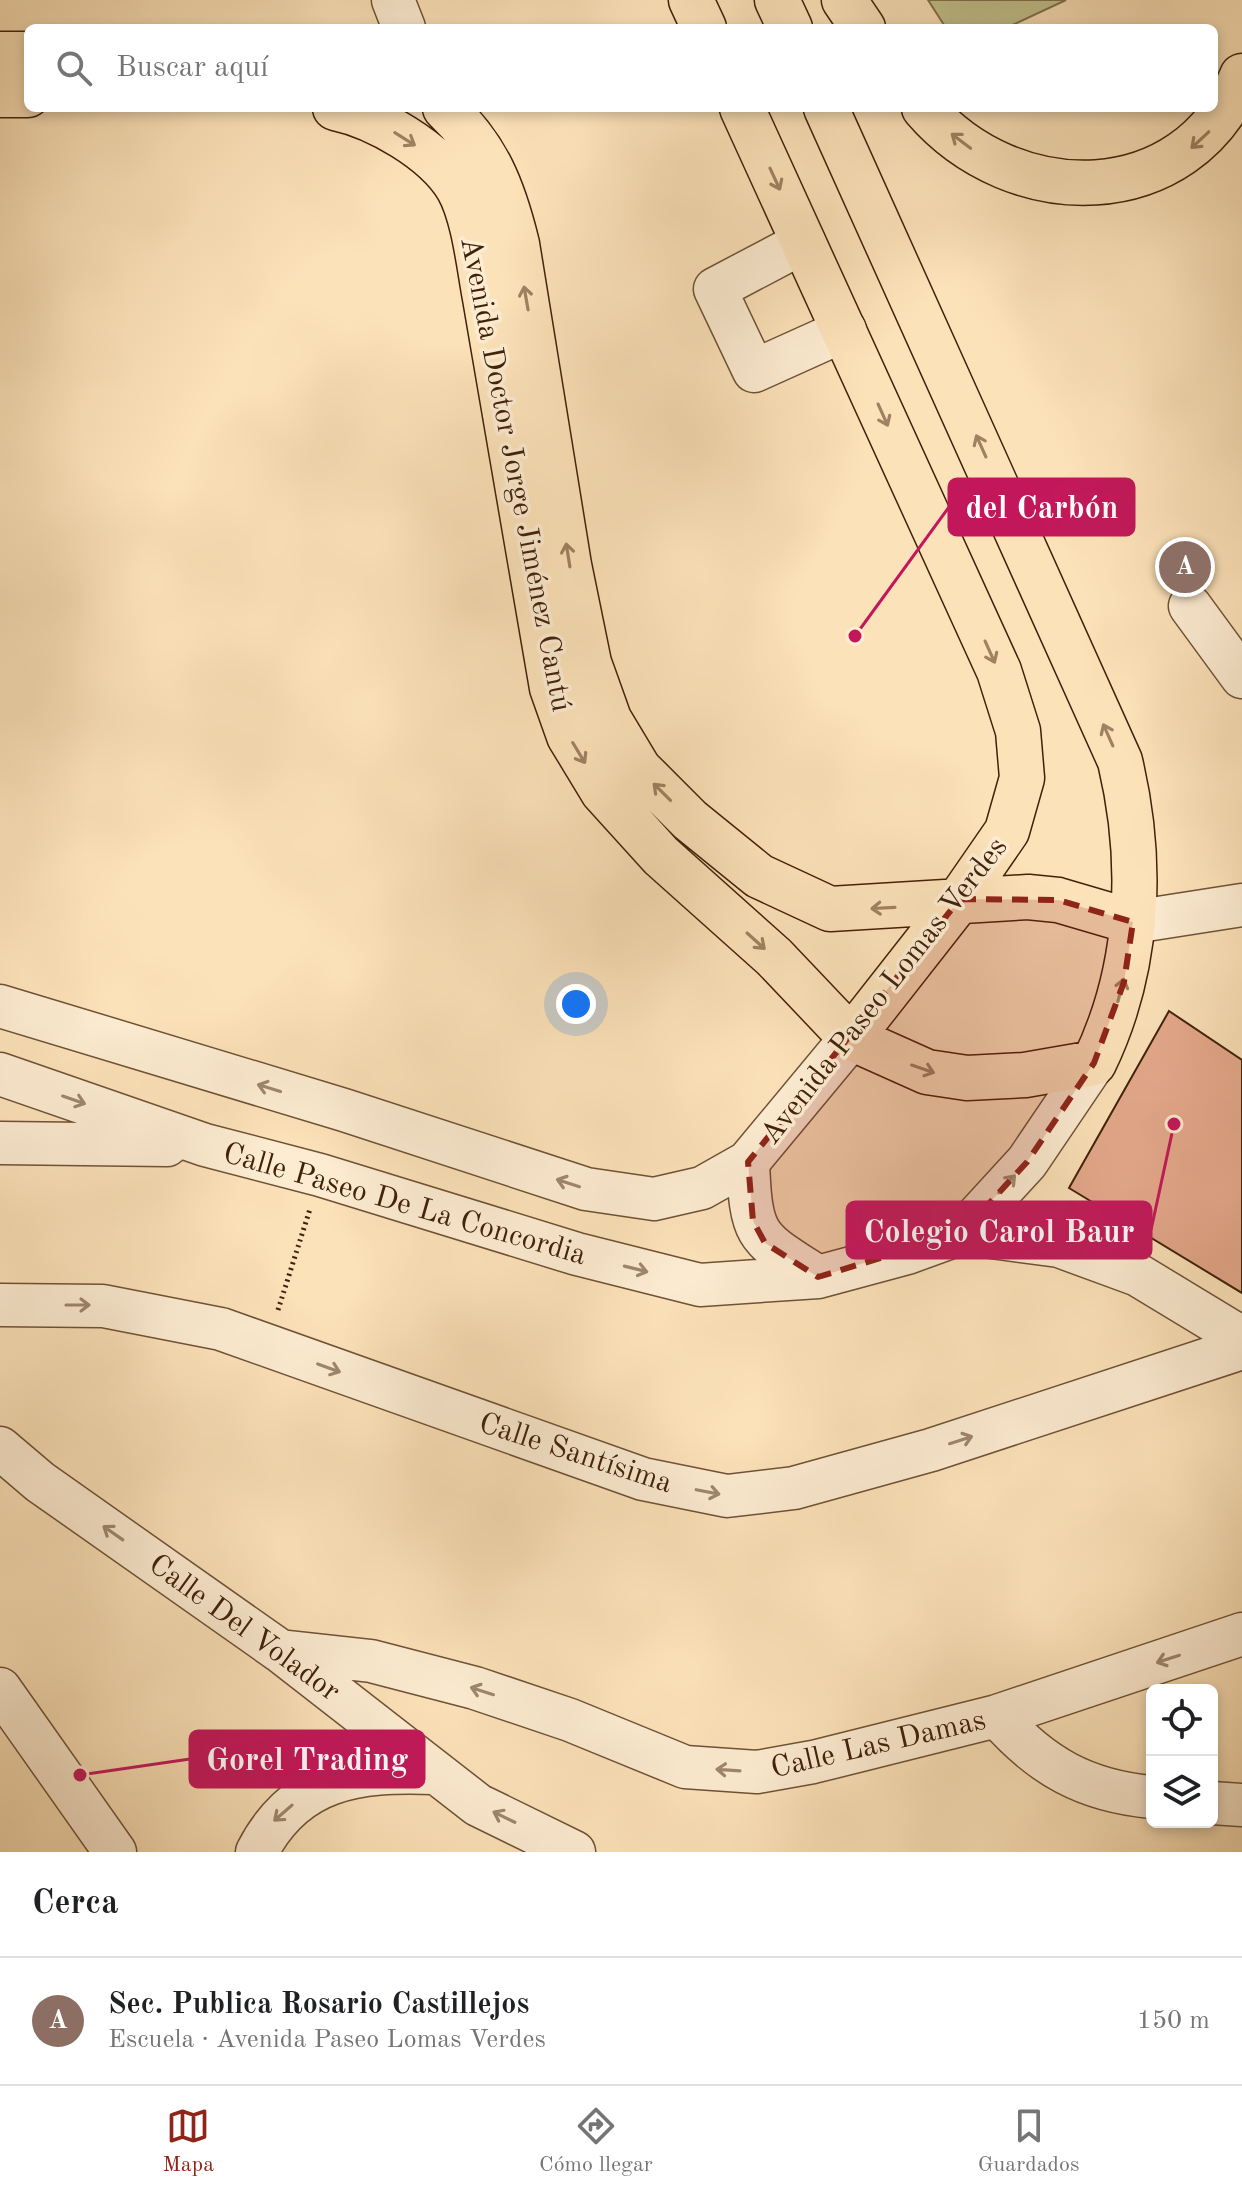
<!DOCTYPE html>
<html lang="es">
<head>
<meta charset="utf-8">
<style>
  :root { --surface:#fff; --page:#f6f6f6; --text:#202124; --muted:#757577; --line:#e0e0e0; --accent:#8f2418 }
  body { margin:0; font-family:"Old Standard TT",serif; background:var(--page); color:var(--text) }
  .controls { position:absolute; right:24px; bottom:24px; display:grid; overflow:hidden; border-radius:12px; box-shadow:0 4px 12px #0003 }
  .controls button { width:72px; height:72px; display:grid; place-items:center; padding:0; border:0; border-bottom:2px solid var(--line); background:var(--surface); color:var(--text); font:40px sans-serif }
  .you { position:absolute; left:576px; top:1004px; width:28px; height:28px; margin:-20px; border:6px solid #fff; border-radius:50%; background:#1a73e8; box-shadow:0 0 0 12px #1a73e833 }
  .badge { display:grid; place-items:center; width:52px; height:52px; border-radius:50%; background:var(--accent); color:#fff; font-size:26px; font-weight:700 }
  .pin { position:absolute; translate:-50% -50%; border:4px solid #fff; box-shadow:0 2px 8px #0006 }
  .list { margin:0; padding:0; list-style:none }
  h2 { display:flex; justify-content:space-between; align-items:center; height:104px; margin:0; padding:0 32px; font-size:34px }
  h2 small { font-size:26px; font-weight:400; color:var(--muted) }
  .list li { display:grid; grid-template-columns:52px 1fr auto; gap:24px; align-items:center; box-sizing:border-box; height:128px; padding:0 32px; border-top:2px solid var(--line) }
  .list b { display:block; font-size:30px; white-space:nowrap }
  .list p { margin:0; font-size:26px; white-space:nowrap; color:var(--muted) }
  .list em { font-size:26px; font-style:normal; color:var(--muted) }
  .icon { flex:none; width:44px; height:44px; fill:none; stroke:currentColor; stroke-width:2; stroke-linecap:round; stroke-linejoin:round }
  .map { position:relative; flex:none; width:1242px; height:1852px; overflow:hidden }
  .search { position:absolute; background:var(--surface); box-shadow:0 4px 12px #0003; left:24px; right:24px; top:24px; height:88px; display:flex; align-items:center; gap:20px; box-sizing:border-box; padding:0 28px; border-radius:12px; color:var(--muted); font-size:30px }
  .sheet { height:232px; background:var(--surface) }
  nav { display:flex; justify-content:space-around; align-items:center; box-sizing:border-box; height:112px; border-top:2px solid var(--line); background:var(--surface); font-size:22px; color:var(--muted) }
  nav a { display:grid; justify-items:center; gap:4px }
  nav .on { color:var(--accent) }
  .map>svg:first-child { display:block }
  .green { fill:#c1c38e; stroke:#80724c; stroke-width:2 }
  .building { fill:#e5a98c; stroke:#40220a; stroke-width:2 }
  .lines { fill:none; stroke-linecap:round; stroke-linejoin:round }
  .minor-casing { stroke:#6f5236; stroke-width:45 }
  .major-casing { stroke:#40220a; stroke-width:47 }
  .path { stroke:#40220a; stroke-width:5; stroke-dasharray:2 4; stroke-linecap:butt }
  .minor { stroke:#fdecd2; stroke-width:42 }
  .major { stroke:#fce2b9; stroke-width:44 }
  .oneway { stroke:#9e8262 }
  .oneway2 { stroke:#9e876e }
  .marked { fill:#8f2418; fill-opacity:0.2; stroke:#8f2418; stroke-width:6; stroke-dasharray:16 10; stroke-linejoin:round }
  .labels { text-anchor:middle; stroke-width:7; stroke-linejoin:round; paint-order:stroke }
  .street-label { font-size:30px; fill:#40220a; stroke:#fdecd2 }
  .leader { fill:none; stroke:#c2185b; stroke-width:3 }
  .callout-dot { fill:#c2185b; stroke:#fdecd2; stroke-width:3 }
  .callout { fill:#c2185b; stroke:#c2185b; stroke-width:3 }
  .callout-label { font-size:32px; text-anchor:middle; font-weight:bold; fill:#fff }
</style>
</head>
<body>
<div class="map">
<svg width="1242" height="1852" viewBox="0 0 1242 1852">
  <rect width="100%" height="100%" fill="#fce2b9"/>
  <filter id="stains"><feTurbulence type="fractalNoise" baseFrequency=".0025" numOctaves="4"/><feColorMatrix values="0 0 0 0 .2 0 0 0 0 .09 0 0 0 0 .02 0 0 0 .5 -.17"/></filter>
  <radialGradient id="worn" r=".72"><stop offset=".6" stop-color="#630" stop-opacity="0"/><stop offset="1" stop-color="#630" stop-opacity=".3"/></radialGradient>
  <path class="green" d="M928,0h138l-60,28h-60z"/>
  <path class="building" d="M1169,1011l73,49v233l-173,-105z"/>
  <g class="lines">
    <g class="minor-casing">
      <path id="minor" d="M393,0l11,28
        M804,242l-89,47 39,82 91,-41
        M1190,606l52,71
        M1133,922l109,-17
        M0,1006l344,104 242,79 68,10 48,-11 46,-26 103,-124
        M0,1074l205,71 115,30 257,79 123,31 118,-8 89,-24 55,-20 65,-71 67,-99
        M0,1143l167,2
        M748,1162c3,77 8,75 70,115
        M962,1233l97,13 79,29 104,63
        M0,1305l103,1 118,23 422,150 84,17 67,-8 137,-38 311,-102
        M0,1448l40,34 240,169 198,154 96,47
        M280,1651l91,10 104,27 95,32 115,47 72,5 56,-10 184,-46 245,-82
        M0,1689l115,163
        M997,1716c44,50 88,75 155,81
        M1212,1803l30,2
        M257,1852c38,-74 100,-82 177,-79"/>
    </g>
    <g class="major-casing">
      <path id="major" d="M691,0l13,28
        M777,0l13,28
        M844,0l19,28
        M0,54h28
        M0,95h28
        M335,108c42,9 100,42 123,80 16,28 21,78 27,110l67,390 17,48 34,56 58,64 113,101 77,81 76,34 40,6 58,-3 69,-12c46,-95 50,-201 26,-302l-294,-653
        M445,108c43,41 58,79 72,136l52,321 20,98 20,56 30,50 51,51 69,56 71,33 198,-12 30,3 75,22
        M742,108l257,563 19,60 4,47 -15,53 -47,68 -109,139
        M924,108c89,104 263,105 318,-32"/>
    </g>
    <path class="path" d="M278,1310l32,-101"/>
    <use href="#minor" class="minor"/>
    <use href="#major" class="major"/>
  </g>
  <defs><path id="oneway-shaft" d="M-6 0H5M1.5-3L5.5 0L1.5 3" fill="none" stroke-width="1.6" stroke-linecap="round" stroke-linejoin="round" transform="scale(2)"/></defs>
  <g class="oneway">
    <use href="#oneway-shaft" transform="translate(405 139) rotate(32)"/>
    <use href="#oneway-shaft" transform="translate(1200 140) rotate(137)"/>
    <use href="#oneway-shaft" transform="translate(961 141) rotate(-143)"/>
    <use href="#oneway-shaft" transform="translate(775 179) rotate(65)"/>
    <use href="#oneway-shaft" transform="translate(526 298) rotate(-100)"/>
    <use href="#oneway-shaft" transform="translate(883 415) rotate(66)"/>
    <use href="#oneway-shaft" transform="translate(981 446) rotate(-114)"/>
    <use href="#oneway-shaft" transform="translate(568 555) rotate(-99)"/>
    <use href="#oneway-shaft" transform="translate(990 652) rotate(66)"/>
    <use href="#oneway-shaft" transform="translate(1108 735) rotate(-114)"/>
    <use href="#oneway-shaft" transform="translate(579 753) rotate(59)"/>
    <use href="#oneway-shaft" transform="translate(662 792) rotate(-135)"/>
    <use href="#oneway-shaft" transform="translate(883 908) rotate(177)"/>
    <use href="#oneway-shaft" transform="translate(756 941) rotate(42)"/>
    <use href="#oneway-shaft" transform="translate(1121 990) rotate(-75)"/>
    <use href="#oneway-shaft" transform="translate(923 1069) rotate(19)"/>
  </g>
  <g class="oneway2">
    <use href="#oneway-shaft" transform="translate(269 1088) rotate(-163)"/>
    <use href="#oneway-shaft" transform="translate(74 1100) rotate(19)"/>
    <use href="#oneway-shaft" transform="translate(568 1183) rotate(-162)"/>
    <use href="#oneway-shaft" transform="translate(1007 1184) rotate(-47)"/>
    <use href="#oneway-shaft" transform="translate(636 1269) rotate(14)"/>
    <use href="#oneway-shaft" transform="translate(78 1305)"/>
    <use href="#oneway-shaft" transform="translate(329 1368) rotate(20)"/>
    <use href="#oneway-shaft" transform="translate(961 1440) rotate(-18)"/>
    <use href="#oneway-shaft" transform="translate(708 1492) rotate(11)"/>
    <use href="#oneway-shaft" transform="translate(113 1533) rotate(-145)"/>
    <use href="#oneway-shaft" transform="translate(1168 1659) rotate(162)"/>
    <use href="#oneway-shaft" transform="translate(482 1691) rotate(-162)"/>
    <use href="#oneway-shaft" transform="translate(728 1770) rotate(-176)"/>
    <use href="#oneway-shaft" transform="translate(283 1813) rotate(139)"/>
    <use href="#oneway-shaft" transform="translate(504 1817) rotate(-154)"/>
  </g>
  <path class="marked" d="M960,899l98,1 75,22 -9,60 -30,81 -67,99 -65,71 -144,44 -53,-34 -12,-22 -5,-59z"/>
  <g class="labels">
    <g class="street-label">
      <text transform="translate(517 474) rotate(79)" y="10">Avenida Doctor Jorge Jiménez Cantú</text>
      <text transform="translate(883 990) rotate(-52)" y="10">Avenida Paseo Lomas Verdes</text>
      <text transform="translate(405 1203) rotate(16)" y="10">Calle Paseo De La Concordia</text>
      <text transform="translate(576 1452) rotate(18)" y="10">Calle Santísima</text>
      <text transform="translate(245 1627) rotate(36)" y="10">Calle Del Volador</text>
      <text transform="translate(878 1743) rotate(-13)" y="10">Calle Las Damas</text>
    </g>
  </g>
  <path class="leader" d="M855 636L949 507M1174 1124L1151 1230M80 1775L190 1759"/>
  <g class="callout-dot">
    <circle cx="855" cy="636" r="8"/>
    <circle cx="1174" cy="1124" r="8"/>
    <circle cx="80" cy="1775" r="8"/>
  </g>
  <g class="callout">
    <rect x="949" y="479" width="185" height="56" rx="8"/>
    <rect x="847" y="1202" width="304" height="56" rx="8"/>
    <rect x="190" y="1731" width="234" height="56" rx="8"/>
  </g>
  <g class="callout-label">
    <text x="1042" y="518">del Carbón</text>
    <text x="999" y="1242">Colegio Carol Baur</text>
    <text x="307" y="1770">Gorel Trading</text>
  </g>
  <rect width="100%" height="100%" filter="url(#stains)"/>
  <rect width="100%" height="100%" fill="url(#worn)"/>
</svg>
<div class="controls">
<button><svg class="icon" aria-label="locate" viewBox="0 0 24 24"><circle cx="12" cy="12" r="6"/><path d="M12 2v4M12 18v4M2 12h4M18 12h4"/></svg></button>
<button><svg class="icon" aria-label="layers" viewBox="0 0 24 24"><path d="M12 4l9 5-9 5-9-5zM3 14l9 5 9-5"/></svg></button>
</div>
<div class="you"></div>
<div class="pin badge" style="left:1185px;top:567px;background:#8d6e63">A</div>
<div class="search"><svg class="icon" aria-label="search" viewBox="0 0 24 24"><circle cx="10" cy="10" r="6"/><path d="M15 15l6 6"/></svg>Buscar aquí</div>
</div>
<section class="sheet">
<h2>Cerca<small></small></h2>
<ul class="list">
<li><span class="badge" style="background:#8d6e63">A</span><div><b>Sec. Publica Rosario Castillejos</b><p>Escuela · Avenida Paseo Lomas Verdes</p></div><em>150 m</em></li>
</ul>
</section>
<nav>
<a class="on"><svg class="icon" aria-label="map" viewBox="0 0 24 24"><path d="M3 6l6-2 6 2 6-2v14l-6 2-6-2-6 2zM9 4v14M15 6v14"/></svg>Mapa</a>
<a><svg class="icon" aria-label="directions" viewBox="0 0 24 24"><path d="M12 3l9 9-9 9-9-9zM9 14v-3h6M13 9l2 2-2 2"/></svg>Cómo llegar</a>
<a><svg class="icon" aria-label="saved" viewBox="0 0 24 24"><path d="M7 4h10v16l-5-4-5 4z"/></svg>Guardados</a>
</nav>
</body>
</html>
